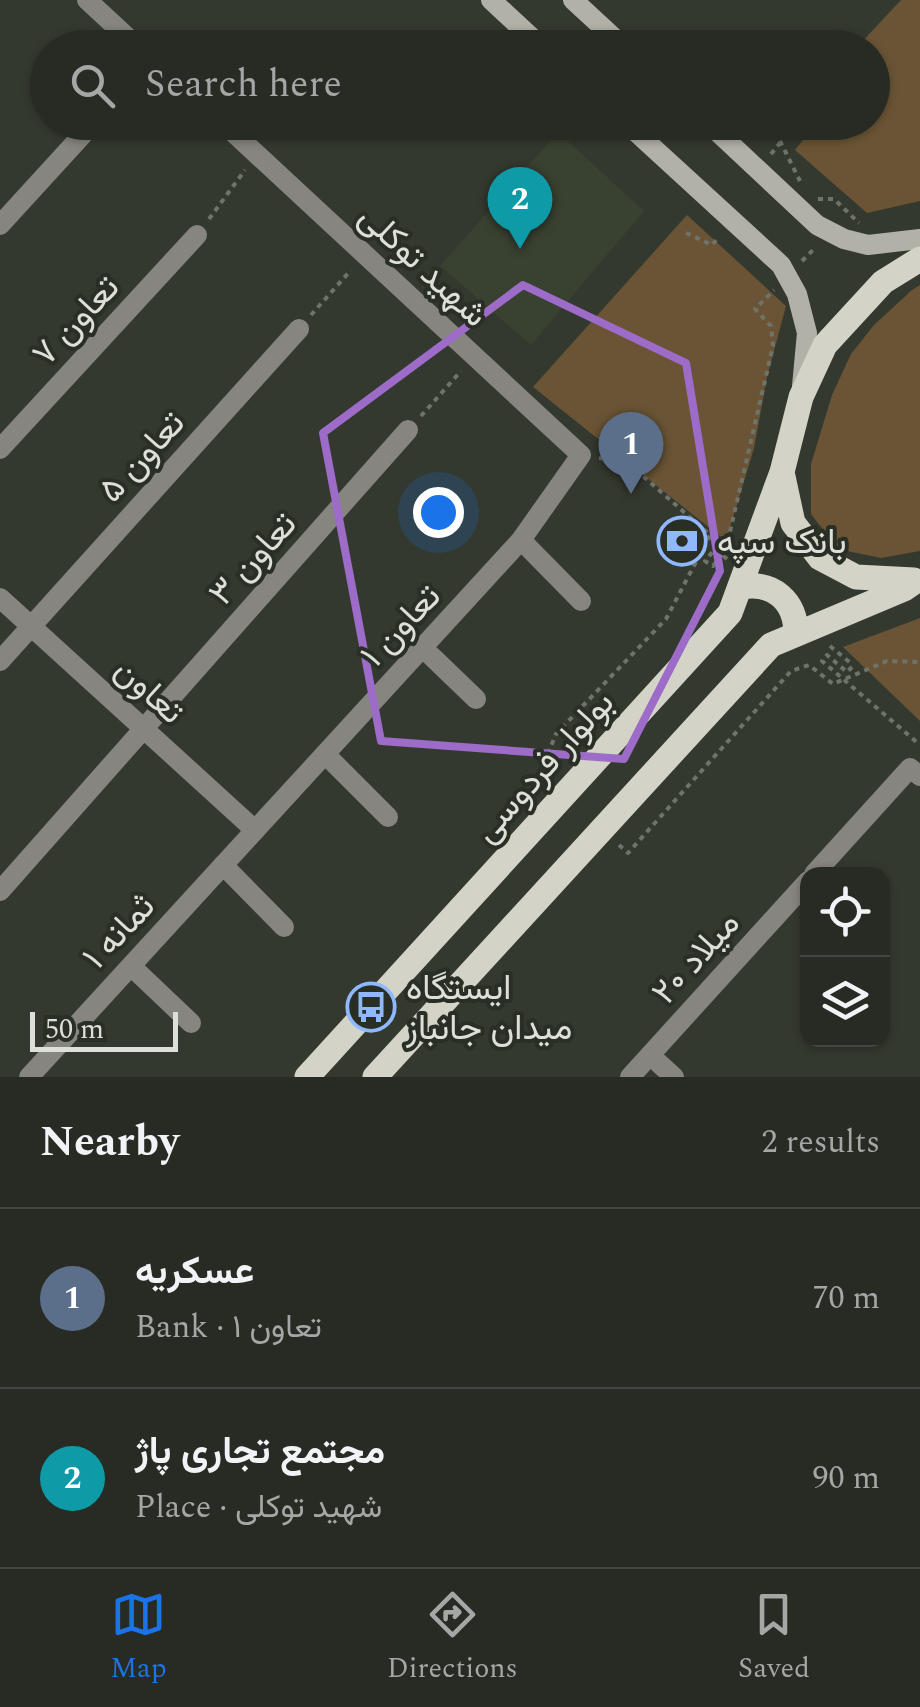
<!DOCTYPE html>
<html lang="en">
<head>
<meta charset="utf-8">
<style>
  :root { --surface:#272b23; --page:#2f332b; --text:#f1f3f6; --muted:#a4a7a6; --line:#434741; --accent:#1a73e8 }
  body { margin:0; font-family:Spectral,Vazirmatn,serif; background:var(--page); color:var(--text) }
  .controls { position:absolute; right:30px; bottom:30px; display:grid; overflow:hidden; border-radius:20px; box-shadow:0 2px 8px #0004 }
  .controls button { width:90px; height:90px; display:grid; place-items:center; padding:0; border:0; border-bottom:2px solid var(--line); background:var(--surface); color:var(--text); font:50px sans-serif }
  .scale { position:absolute; left:30px; bottom:25px; width:148px; box-sizing:border-box; padding-left:10px; border:5px solid #dde0d9; border-top:0; font-size:28px; line-height:35px; white-space:nowrap; color:#dde0d9; -webkit-text-stroke:8px #2a2f25; paint-order:stroke }
  .you { position:absolute; left:438px; top:512px; width:35px; height:35px; margin:-25px; border:8px solid #fff; border-radius:50%; background:#1a73e8; box-shadow:0 0 0 15px #1a73e833 }
  .badge { display:grid; place-items:center; width:65px; height:65px; border-radius:50%; background:var(--accent); color:#fff; font-size:32px; font-weight:700 }
  .pin { position:absolute; translate:-50% -82px; filter:drop-shadow(0 2px 5px #0008) }
  .pin::after { content:''; position:absolute; top:52px; width:35px; height:30px; background:inherit; clip-path:polygon(0 0,100% 0,50% 100%) }
  .list { margin:0; padding:0; list-style:none }
  h2 { display:flex; justify-content:space-between; align-items:center; height:130px; margin:0; padding:0 40px; font-size:42px }
  h2 small { font-size:32px; font-weight:400; color:var(--muted) }
  .list li { display:grid; grid-template-columns:65px 1fr auto; gap:30px; align-items:center; box-sizing:border-box; height:180px; padding:0 40px; border-top:2px solid var(--line) }
  .list b { display:block; font-size:38px; white-space:nowrap }
  .list p { margin:0; font-size:32px; white-space:nowrap; color:var(--muted) }
  .list em { font-size:32px; font-style:normal; color:var(--muted) }
  .icon { flex:none; width:55px; height:55px; fill:none; stroke:currentColor; stroke-width:2; stroke-linecap:round; stroke-linejoin:round }
  .map { position:relative; flex:none; width:920px; height:1077px; overflow:hidden }
  .search { position:absolute; background:var(--surface); box-shadow:0 2px 8px #0004; left:30px; right:30px; top:30px; height:110px; display:flex; align-items:center; gap:25px; box-sizing:border-box; padding:0 35px; border-radius:55px; color:var(--muted); font-size:38px }
  .sheet { height:490px; background:var(--surface) }
  nav { display:flex; justify-content:space-around; align-items:center; box-sizing:border-box; height:140px; border-top:2px solid var(--line); background:var(--surface); font-size:28px; color:var(--muted) }
  nav a { display:grid; justify-items:center; gap:5px }
  nav .on { color:var(--accent) }
  .map>svg:first-child { display:block }
  .built { fill:#394131 }
  .green { fill:#6a5435 }
  .lines { fill:none; stroke-linecap:round; stroke-linejoin:round }
  .path { stroke:#6f746b; stroke-width:4; stroke-dasharray:5 5; stroke-linecap:butt }
  .street { stroke:#86857f; stroke-width:20 }
  .secondary { stroke:#b2b1a8; stroke-width:20 }
  .primary { stroke:#d4d3c7; stroke-width:25 }
  .marked { fill:none; stroke:#9d6bc8; stroke-width:8; stroke-linejoin:round }
  .labels { text-anchor:middle; stroke-width:8; stroke-linejoin:round; paint-order:stroke }
  .street-label { font-size:35px; fill:#dde0d9; stroke:#2a2f25 }
  .poi-label { font-size:35px; fill:#dde0d9; stroke:#2a2f25; text-anchor:start }
</style>
</head>
<body>
<div class="map">
<svg width="920" height="1077" viewBox="0 0 920 1077">
  <rect width="100%" height="100%" fill="#34392f"/>
  <path class="built" d="M558,132l86,79 -113,134 -91,-79z"/>
  <path class="green" d="M901,0h19v201l-53,12 -72,-63 22,-27 55,-1v-74l-15,-1z
    M687,215l99,91 -19,71 -13,71 -28,93 -193,-154z
    M920,285v266l-39,7 -43,-9 -27,-35v-50l21,-69 19,-41 23,-29 38,-35z
    M920,618v103l-77,-74z"/>
  <g class="lines">
    <path class="path" d="M780,141l20,40
      M771,154l26,-32
      M818,199h16l25,24
      M209,219l36,-49
      M686,233l26,12 7,-8
      M802,261l14,-14
      M311,315l40,-45
      M421,416l40,-45
      M599,458l28,4 99,87
      M727,559l-12,-10 -10,12 8,5 13,-17 47,-203 -2,-20 -16,-17 19,-19
      M830,646l23,19
      M852,667l-5,5 -20,-17 -5,6 98,84
      M561,767l-14,-11 9,-22 110,-115 44,-84
      M619,845l9,8 163,-182 18,-6 24,19 54,-23 33,1"/>
    <path class="street" d="M87,0l52,48
      M0,225l86,-94
      M0,449l197,-214
      M521,540l60,61
      M0,598l255,232
      M423,648l53,51
      M0,661l299,-332
      M325,754l63,63
      M223,865l61,62
      M814,874l96,-106 10,8
      M0,891l408,-461
      M131,966l60,57
      M650,1055l24,22
      M29,1077l492,-537 60,-85 -359,-333
      M630,1077l178,-196"/>
    <path class="secondary" d="M491,0l52,48
      M573,0l52,48
      M625,122l156,143 16,29 10,39 -5,53
      M707,122l110,103 27,14 24,6 52,-6"/>
    <path class="primary" d="M782,472l11,51 27,35 36,19 58,3
      M741,587c32,-6 55,14 55,47
      M307,1077l423,-464 52,-141 19,-75 24,-52 58,-63 37,-23
      M375,1077l396,-432 133,-56 12,-8"/>
  </g>
  <path class="marked" d="M523,285l163,78 34,208 -96,188 -243,-18 -58,-308z"/>
  <defs>
    <g id="bank-ring" transform="scale(2.5)"><circle r="9.5" fill="#2a2f25" stroke="#8fb8fd" stroke-width="1.5"/><path d="M-6-4H6V4H-6ZM0-2.3a2.3 2.3 0 1 0 0 4.6a2.3 2.3 0 1 0 0-4.6Z" fill="#8fb8fd"/></g>
    <g id="bus-ring" transform="scale(2.5)"><circle r="9.5" fill="#2a2f25" stroke="#8fb8fd" stroke-width="1.5"/><path d="M-5-6H5V4H4V6H2V4H-2V6H-4V4H-5ZM-3.5-4V0h7V-4ZM-3.5 1.2v1.5H-2V1.2ZM2 1.2v1.5H3.5V1.2Z" fill="#8fb8fd"/></g>
  </defs>
  <g fill-rule="evenodd">
    <use href="#bank-ring" x="682" y="541"/>
    <use href="#bus-ring" x="371" y="1007"/>
  </g>
  <g class="labels">
    <g class="street-label">
      <text transform="translate(424 265) rotate(43)" y="12">شهید توکلی</text>
      <text transform="translate(75 320) rotate(-47)" y="12">تعاون ۷</text>
      <text transform="translate(141 456) rotate(-48)" y="12">تعاون ۵</text>
      <text transform="translate(252 558) rotate(-48)" y="12">تعاون ۳</text>
      <text transform="translate(400 625) rotate(-47)" y="12">تعاون ۱</text>
      <text transform="translate(150 690) rotate(42)" y="12">تعاون</text>
      <text transform="translate(543 766) rotate(-48)" y="12">بولوار فردوسی</text>
      <text transform="translate(118 931) rotate(-47)" y="12">ثمانه ۱</text>
      <text transform="translate(695 957) rotate(-48)" y="12">میلاد ۲۰</text>
    </g>
    <g class="poi-label">
      <text x="717" y="553">بانک سپه</text>
      <text x="406" y="999">ایستگاه<tspan x="406" dy="40">میدان جانباز</tspan></text>
    </g>
  </g>
</svg>
<div class="controls">
<button><svg class="icon" aria-label="locate" viewBox="0 0 24 24"><circle cx="12" cy="12" r="6"/><path d="M12 2v4M12 18v4M2 12h4M18 12h4"/></svg></button>
<button><svg class="icon" aria-label="layers" viewBox="0 0 24 24"><path d="M12 4l9 5-9 5-9-5zM3 14l9 5 9-5"/></svg></button>
</div>
<div class="scale">50 m</div>
<div class="you"></div>
<div class="pin badge" style="left:631px;top:494px;background:#5c6f8a">1</div>
<div class="pin badge" style="left:520px;top:249px;background:#0f9aa8">2</div>
<div class="search"><svg class="icon" aria-label="search" viewBox="0 0 24 24"><circle cx="10" cy="10" r="6"/><path d="M15 15l6 6"/></svg>Search here</div>
</div>
<section class="sheet">
<h2>Nearby<small>2 results</small></h2>
<ul class="list">
<li><span class="badge" style="background:#5c6f8a">1</span><div><b>عسکریه</b><p>Bank · تعاون ۱</p></div><em>70 m</em></li>
<li><span class="badge" style="background:#0f9aa8">2</span><div><b>مجتمع تجاری پاژ</b><p>Place · شهید توکلی</p></div><em>90 m</em></li>
</ul>
</section>
<nav>
<a class="on"><svg class="icon" aria-label="map" viewBox="0 0 24 24"><path d="M3 6l6-2 6 2 6-2v14l-6 2-6-2-6 2zM9 4v14M15 6v14"/></svg>Map</a>
<a><svg class="icon" aria-label="directions" viewBox="0 0 24 24"><path d="M12 3l9 9-9 9-9-9zM9 14v-3h6M13 9l2 2-2 2"/></svg>Directions</a>
<a><svg class="icon" aria-label="saved" viewBox="0 0 24 24"><path d="M7 4h10v16l-5-4-5 4z"/></svg>Saved</a>
</nav>
</body>
</html>
